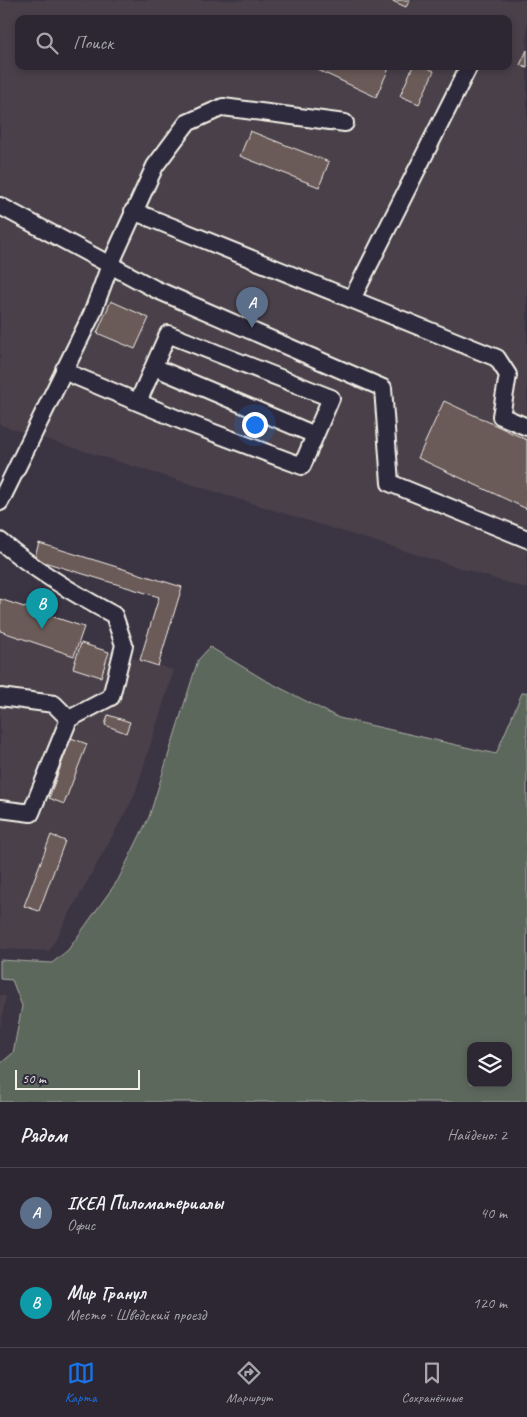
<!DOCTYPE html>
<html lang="ru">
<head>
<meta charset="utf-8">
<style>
  :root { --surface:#2c2732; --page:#38333e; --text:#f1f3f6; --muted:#a6a5ac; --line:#48444d; --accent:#1a73e8 }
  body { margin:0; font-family:Caveat,sans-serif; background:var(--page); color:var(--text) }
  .controls { position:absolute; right:15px; bottom:15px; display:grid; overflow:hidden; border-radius:10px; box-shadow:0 2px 8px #0003 }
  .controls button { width:45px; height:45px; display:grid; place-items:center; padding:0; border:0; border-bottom:1px solid var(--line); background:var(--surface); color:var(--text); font:25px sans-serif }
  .scale { position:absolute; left:15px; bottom:12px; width:125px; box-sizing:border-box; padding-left:5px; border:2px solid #f4f1e8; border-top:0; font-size:14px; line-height:18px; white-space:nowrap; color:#f4f1e8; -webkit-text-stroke:4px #2f2a3d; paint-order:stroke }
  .you { position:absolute; left:254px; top:424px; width:18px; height:18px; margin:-12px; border:4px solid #fff; border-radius:50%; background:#1a73e8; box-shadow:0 0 0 8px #1a73e833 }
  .badge { display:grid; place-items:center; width:32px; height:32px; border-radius:50%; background:var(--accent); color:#fff; font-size:16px; font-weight:700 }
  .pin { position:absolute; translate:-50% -41px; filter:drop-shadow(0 1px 2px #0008) }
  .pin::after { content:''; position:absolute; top:26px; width:18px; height:15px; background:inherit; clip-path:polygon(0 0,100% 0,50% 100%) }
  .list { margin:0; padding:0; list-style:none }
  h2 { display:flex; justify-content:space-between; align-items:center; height:65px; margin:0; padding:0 20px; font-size:21px }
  h2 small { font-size:16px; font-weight:400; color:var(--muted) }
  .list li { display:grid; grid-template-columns:32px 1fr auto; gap:15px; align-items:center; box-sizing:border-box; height:90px; padding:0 20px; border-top:1px solid var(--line) }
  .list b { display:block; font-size:19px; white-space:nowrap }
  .list p { margin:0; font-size:16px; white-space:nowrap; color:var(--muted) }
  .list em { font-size:16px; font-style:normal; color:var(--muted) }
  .icon { flex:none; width:28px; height:28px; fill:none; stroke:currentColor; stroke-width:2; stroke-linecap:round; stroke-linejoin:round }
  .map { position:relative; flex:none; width:527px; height:1102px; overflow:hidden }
  .search { position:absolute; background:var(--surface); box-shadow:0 2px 8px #0003; left:15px; right:15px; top:15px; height:55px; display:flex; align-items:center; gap:12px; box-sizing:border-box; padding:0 18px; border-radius:10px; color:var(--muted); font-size:19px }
  .sheet { height:245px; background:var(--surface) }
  nav { display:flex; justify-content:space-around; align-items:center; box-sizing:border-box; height:70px; border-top:1px solid var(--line); background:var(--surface); font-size:14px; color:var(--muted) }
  nav a { display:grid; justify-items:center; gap:2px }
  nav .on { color:var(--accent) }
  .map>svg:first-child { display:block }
  .built { fill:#493f4a; fill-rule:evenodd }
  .green { fill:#5d685d; stroke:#a8aca2; fill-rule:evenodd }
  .building { fill:#6b5a59; stroke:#f4f1e8 }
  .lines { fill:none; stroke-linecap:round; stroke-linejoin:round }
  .minor-casing { stroke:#f4f1e8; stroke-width:20 }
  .minor { stroke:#2f2a3d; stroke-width:16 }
</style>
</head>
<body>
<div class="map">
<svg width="527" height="1102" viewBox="0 0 527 1102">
  <rect width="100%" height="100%" fill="#3b3443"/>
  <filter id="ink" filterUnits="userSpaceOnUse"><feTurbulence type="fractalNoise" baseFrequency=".02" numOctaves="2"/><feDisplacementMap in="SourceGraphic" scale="10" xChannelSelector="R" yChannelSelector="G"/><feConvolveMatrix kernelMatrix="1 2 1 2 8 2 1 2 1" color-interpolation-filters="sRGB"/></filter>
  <g filter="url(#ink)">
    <path class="built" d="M0,0h527v589l-527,-164zM19,19h489v47h-489z
      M0,599l84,28 -5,15 95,28 -40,127 -85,154 -49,-2z
      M0,995l6,1 -6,33z"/>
    <path class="green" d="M210,647l53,32 76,39 157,36 26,-61 5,-1v410h-527v-38l13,-11 9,-47 -10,-26 -12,-1v-19l52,3 16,-13 50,-70 31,-63 49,-157zM471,1046h37v37h-37z"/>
    <path class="building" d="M390,0h20l-4,7z
      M527,50v18l-7,-3z
      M320,66h70l-14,31 -58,-27z
      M413,66h11l10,5 -15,33 -19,-8z
      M250,131l79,31 -10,25 -79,-31z
      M111,301l38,17 -14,31 -38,-16z
      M444,401l83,39v69l-109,-51z
      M39,543l143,44 -24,79 -18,-6 19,-63 -125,-38z
      M0,599l84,28 -10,29 -74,-25z
      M81,643l28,9 -8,25 -28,-9z
      M108,715l22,7 -4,11 -21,-8z
      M71,738l16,6 -23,60 -15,-6z
      M51,835l14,6 -26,70 -15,-5z"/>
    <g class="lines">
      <g class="minor-casing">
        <path id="minor" d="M0,206l155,83 228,99 7,95 137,56
          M133,211l364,147 11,17 -7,41 26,11
          M352,299l117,-233
          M154,367l161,68
          M64,369l9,6 112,47 117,44 29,-68 -163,-64 -30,68
          M0,502l92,-188 18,-49 45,-99 32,-43 36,-16 122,16
          M0,541c35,29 74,53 114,74l10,30 -13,52 -42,22 -38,94 -31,-4
          M0,697l54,7 15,15"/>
      </g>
      <use href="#minor" class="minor"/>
    </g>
  </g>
</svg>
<div class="controls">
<button><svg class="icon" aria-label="layers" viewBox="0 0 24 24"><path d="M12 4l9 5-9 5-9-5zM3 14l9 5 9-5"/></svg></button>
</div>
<div class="scale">50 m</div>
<div class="you"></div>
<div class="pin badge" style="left:252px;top:328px;background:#5c6f8a">A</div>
<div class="pin badge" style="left:42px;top:629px;background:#0f9aa8">B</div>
<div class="search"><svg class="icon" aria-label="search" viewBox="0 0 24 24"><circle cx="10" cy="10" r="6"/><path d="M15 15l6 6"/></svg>Поиск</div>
</div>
<section class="sheet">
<h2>Рядом<small>Найдено: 2</small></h2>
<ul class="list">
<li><span class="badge" style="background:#5c6f8a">A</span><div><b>IKEA Пиломатериалы</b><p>Офис</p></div><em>40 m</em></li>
<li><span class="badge" style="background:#0f9aa8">B</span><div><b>Мир Гранул</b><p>Место · Шведский проезд</p></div><em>120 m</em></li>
</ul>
</section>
<nav>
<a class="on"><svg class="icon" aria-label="map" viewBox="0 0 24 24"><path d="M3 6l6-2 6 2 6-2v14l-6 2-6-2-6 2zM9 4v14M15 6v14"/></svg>Карта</a>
<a><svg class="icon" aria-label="directions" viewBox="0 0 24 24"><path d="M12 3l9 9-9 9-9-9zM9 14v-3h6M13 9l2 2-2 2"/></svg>Маршрут</a>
<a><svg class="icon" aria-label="saved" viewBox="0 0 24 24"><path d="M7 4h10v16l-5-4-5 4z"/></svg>Сохранённые</a>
</nav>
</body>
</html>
